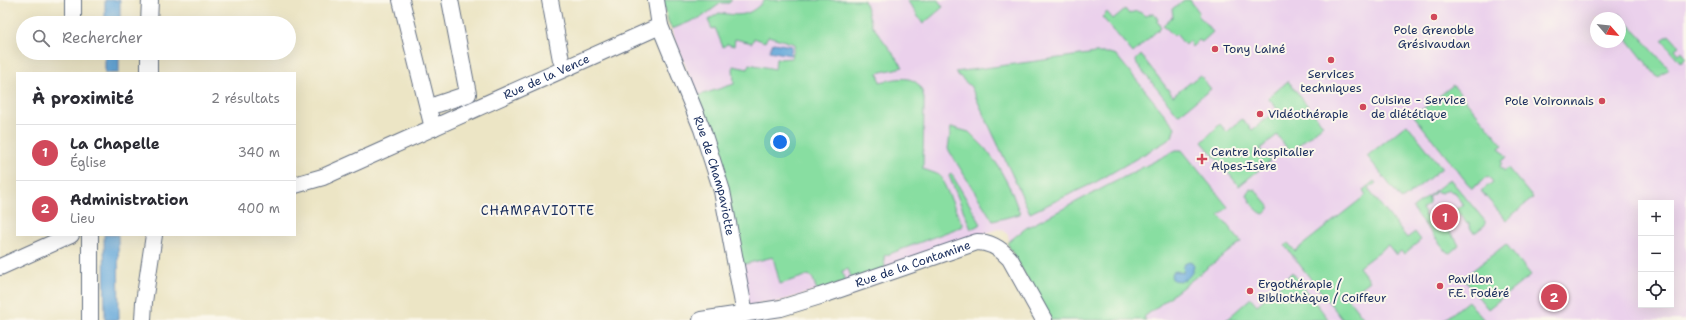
<!DOCTYPE html>
<html lang="fr">
<head>
<meta charset="utf-8">
<style>
  :root { --surface:#fff; --page:#f2f2f3; --text:#2b2b33; --muted:#7c7c81; --line:#e1e1e2; --accent:#d1495b }
  body { margin:0; font-family:"Shantell Sans",sans-serif; background:var(--page); color:var(--text) }
  .controls { position:absolute; right:12px; bottom:12px; display:grid; overflow:hidden; border-radius:0px; box-shadow:0 4px 16px #0002 }
  .controls button { width:36px; height:36px; display:grid; place-items:center; padding:0; border:0; border-bottom:1px solid var(--line); background:var(--surface); color:var(--text); font:20px sans-serif }
  .compass { position:absolute; left:1590px; top:12px; width:36px; height:36px; border-radius:50%; background:var(--surface); box-shadow:0 4px 16px #0002; rotate:118deg }
  .you { position:absolute; left:780px; top:142px; width:14px; height:14px; margin:-10px; border:3px solid #fff; border-radius:50%; background:#1a73e8; box-shadow:0 0 0 6px #1a73e833 }
  .badge { display:grid; place-items:center; width:26px; height:26px; border-radius:50%; background:var(--accent); color:#fff; font-size:13px; font-weight:700 }
  .pin { position:absolute; translate:-50% -50%; border:2px solid #fff; box-shadow:0 1px 4px #0006 }
  .list { margin:0; padding:0; list-style:none }
  h2 { display:flex; justify-content:space-between; align-items:center; height:52px; margin:0; padding:0 16px; font-size:17px }
  h2 small { font-size:13px; font-weight:400; color:var(--muted) }
  .list li { display:grid; grid-template-columns:26px 1fr auto; gap:12px; align-items:center; box-sizing:border-box; height:56px; padding:0 16px; border-top:1px solid var(--line) }
  .list b { display:block; font-size:15px; white-space:nowrap }
  .list p { margin:0; font-size:13px; white-space:nowrap; color:var(--muted) }
  .list em { font-size:13px; font-style:normal; color:var(--muted) }
  .icon { flex:none; width:22px; height:22px; fill:none; stroke:currentColor; stroke-width:2; stroke-linecap:round; stroke-linejoin:round }
  .map { position:relative; flex:none; width:1686px; height:320px; overflow:hidden }
  .search { position:absolute; background:var(--surface); box-shadow:0 4px 16px #0002; left:16px; top:16px; width:280px; height:44px; display:flex; align-items:center; gap:10px; box-sizing:border-box; padding:0 14px; border-radius:22px; color:var(--muted); font-size:15px }
  .panel { position:absolute; background:var(--surface); box-shadow:0 4px 16px #0002; left:16px; top:72px; width:280px; height:164px; border-radius:0px }
  .map>svg:first-child { display:block }
  .built { fill:#ebd1ec; fill-rule:evenodd }
  .green { fill:#88dea1; stroke:#528680 }
  .water { fill:#66a9da; stroke:#406c9c }
  .lines { fill:none; stroke-linecap:round; stroke-linejoin:round }
  .minor-casing { stroke:#646f82; stroke-width:18 }
  .minor { stroke:#fff; stroke-width:16 }
  .poi-dot { fill:#d1495b; stroke:#fbf7ec; stroke-width:1.5 }
  .labels { text-anchor:middle; stroke-width:4; stroke-linejoin:round; paint-order:stroke }
  .poi-label { font-size:12px; fill:#1b2f5e; stroke:#fbf7ec; text-anchor:start }
  .street-label { font-size:12px; fill:#1b2f5e; stroke:#fbf7ec }
  .neighbourhood-label { font-size:13px; letter-spacing:1px; fill:#1b2f5e; stroke:#fbf7ec }
</style>
</head>
<body>
<div class="map">
<svg width="1686" height="320" viewBox="0 0 1686 320">
  <rect width="100%" height="100%" fill="#fbf7ec"/>
  <filter id="ink" filterUnits="userSpaceOnUse"><feTurbulence type="fractalNoise" baseFrequency=".025" numOctaves="2"/><feDisplacementMap in="SourceGraphic" scale="8" xChannelSelector="R" yChannelSelector="G"/><feConvolveMatrix kernelMatrix="1 2 1 2 8 2 1 2 1" color-interpolation-filters="sRGB"/></filter>
  <filter id="wash" filterUnits="userSpaceOnUse"><feTurbulence type="fractalNoise" baseFrequency=".012" numOctaves="4" result="noise"/><feDisplacementMap in="SourceGraphic" scale="16" xChannelSelector="R" yChannelSelector="G"/><feGaussianBlur stdDeviation="0.9" result="paint"/><feColorMatrix in="noise" values="0 0 0 0 0 0 0 0 0 0 0 0 0 0 0 0 0 1.4 0 .05"/><feComposite in="paint" operator="in"/></filter>
  <g filter="url(#wash)">
    <rect width="100%" height="100%" fill="#ece5c5"/>
    <path class="built" d="M663,0h1023v320h-635l-44,-77 2,-3 -1,-5 -5,-5 -5,-1 -153,53 -71,21 -12,-1 -13,4 -37,-172 -44,-113zM1596,18h24v24h-24zM1641,203h30v102h-30z"/>
    <path class="green" d="M663,0h69l-3,3h-8l-19,14 -30,12 -4,-8z
      M765,0h99l8,25 31,42 -25,6 2,9c19,-4 40,-10 44,17l-1,70 17,6 23,51 -79,30 1,12 -33,11 -4,-10 -6,2 3,11 -28,9 -4,-12 -4,-4 -29,9 -7,-27 -36,9 -25,-132 -15,-38 37,-12 -1,-18 15,3 1,-5 26,5 1,-10 16,-1 3,-14 -27,-8 -3,6 -11,-4 -2,5 -17,-4 -1,7 -7,-2 -4,3 -8,-19 -3,1 -4,-9 11,-7c23,3 29,4 46,-13z
      M907,0h31l5,7 -20,17z
      M1184,0h6l9,12 -1,3 15,17 -11,10 -3,-2 -7,7 -3,-6 -4,4 -9,-11 -2,2 -11,-11 10,-9 -1,-7z
      M1125,9l4,5c6,-4 11,-3 16,2l8,-3 5,6 -1,2 4,6 -28,26 -31,-36 5,-5 6,7z
      M1620,14l49,55 -11,9 -38,-48v-12h-10l-1,-1z
      M1669,35l10,11 -4,3 4,5 3,-3 4,7 -5,5 -19,-23z
      M1096,53h13l7,2 59,72 -3,10 -7,5 -69,40 -66,31 -59,-126 -16,-15z
      M1141,55l32,41 27,-21 11,14 -33,26 -41,-51 -1,-4z
      M1288,81l35,44 -33,27 -13,-17 -17,14 10,12 -31,25 -37,-44 18,-18 7,8 15,-13 10,11 26,-20 -10,-12z
      M1453,85l50,60 -4,3 8,9 -6,4 1,2 -2,3 4,5 4,-3 25,30 -27,22 -25,-29 12,-9 -5,-6 -16,13 -58,-73z
      M1407,124l35,44 -40,32 -35,-44z
      M951,127l18,5 15,15 13,17 14,26 9,24 -27,7 -45,-72z
      M1176,150h6l46,57 -9,8 22,27 -97,75 2,3h-95l-44,-77 19,-15z
      M951,173l30,51 -10,5 -22,-53z
      M1450,179l35,42v4l-9,7h-3l-4,-6v-3l-2,1 -4,-6v-2l-1,1 -6,-7 8,-6h-2l-7,-12h-3l-4,-3 -6,4 -8,-2 1,2 -7,4 1,1v6l-7,5 3,4 -1,3h2l8,12h2l6,-6 5,6 -1,1 2,1 5,6 -1,1h2l5,8 -9,8 -3,-1 -31,-38 -3,-6z
      M1374,181l2,2 -8,6 39,49 8,-6 6,8 -17,14 -3,-3 -5,4 -8,-10 -29,22 11,14 -22,17 17,22h-22l-58,-74 3,-3 7,8 71,-56 -3,-5z
      M1250,189l5,1 14,16v3l-5,5c-7,-1 -14,-13 -17,-19z
      M1506,244l25,31 -43,34 -25,-31z
      M1292,272l37,48h-103l25,-22 6,7 23,-19z
      M1468,301l16,19h-40z"/>
    <path class="water" d="M105,0h15v23h-15z
      M773,43l19,3 -2,9 -21,-4z
      M105,53h14v20h-14z
      M104,235h14l1,85h-14z
      M1190,261l4,5c-2,11 -10,17 -21,14l-2,-4 2,-4 3,-1 7,2 1,-8 2,-3z"/>
  </g>
  <g filter="url(#ink)">
    <g class="lines">
      <g class="minor-casing">
        <g id="minor">
          <path d="M73,0v23"/>
          <path d="M401,0l32,128"/>
          <path d="M550,0l11,60"/>
          <path id="s1" d="M656,0l4,26 42,103 20,62 23,123"/>
          <path d="M149,23l1,-23"/>
          <path d="M149,73v-20"/>
          <path d="M438,104l30,-10 -18,-94"/>
          <path id="s2" d="M295,185l28,-8 337,-151"/>
          <path d="M0,267l71,-32"/>
          <path d="M90,320v-85"/>
          <path d="M143,320l1,-18 10,-67"/>
          <path id="s3" d="M701,320l80,-12 39,-12 157,-54c13,0 24,7 33,17l34,61"/>
        </g>
      </g>
      <use href="#minor" class="minor"/>
    </g>
  </g>
  <g class="poi-dot">
    <circle cx="1434" cy="17" r="4"/>
    <circle cx="1215" cy="49" r="4"/>
    <circle cx="1331" cy="60" r="4"/>
    <circle cx="1602" cy="101" r="4"/>
    <circle cx="1363" cy="107" r="4"/>
    <circle cx="1260" cy="114" r="4"/>
    <path d="M1200 153h4v4h4v4h-4v4h-4v-4h-4v-4h4z"/>
    <circle cx="1440" cy="286" r="4"/>
    <circle cx="1250" cy="291" r="4"/>
  </g>
  <g class="labels">
    <g class="poi-label">
      <text x="1434" y="34" text-anchor="middle">Pole Grenoble<tspan x="1434" dy="14">Grésivaudan</tspan></text>
      <text x="1223" y="53">Tony Lainé</text>
      <text x="1331" y="78" text-anchor="middle">Services<tspan x="1331" dy="14">techniques</tspan></text>
      <text x="1371" y="104">Cuisine - Service<tspan x="1371" dy="14">de diététique</tspan></text>
      <text x="1594" y="105" text-anchor="end">Pole Voironnais</text>
      <text x="1268" y="118">Vidéothérapie</text>
      <text x="1211" y="156">Centre hospitalier<tspan x="1211" dy="14">Alpes-Isère</tspan></text>
      <text x="1448" y="283">Pavillon<tspan x="1448" dy="14">F.E. Fodéré</tspan></text>
      <text x="1258" y="288">Ergothérapie /<tspan x="1258" dy="14">Bibliothèque / Coiffeur</tspan></text>
    </g>
    <g class="street-label">
      <text dy="4" stroke="none"><textPath href="#s2" startOffset="274">Rue de la Vence</textPath></text>
      <text dy="4" stroke="none"><textPath href="#s1" startOffset="186">Rue de Champaviotte</textPath></text>
      <text dy="4" stroke="none"><textPath href="#s3" startOffset="220">Rue de la Contamine</textPath></text>
    </g>
    <g class="neighbourhood-label">
      <text x="538" y="215">CHAMPAVIOTTE</text>
    </g>
  </g>
</svg>
<div class="controls">
<button>+</button>
<button>−</button>
<button><svg class="icon" aria-label="locate" viewBox="0 0 24 24"><circle cx="12" cy="12" r="6"/><path d="M12 2v4M12 18v4M2 12h4M18 12h4"/></svg></button>
</div>
<svg class="compass" viewBox="-18 -18 36 36"><path d="M0-13l5 13h-10z" fill="#e53935"/><path d="M0 13l5-13h-10z" fill="#7c7c81"/></svg>
<div class="you"></div>
<div class="pin badge" style="left:1445px;top:217px">1</div>
<div class="pin badge" style="left:1554px;top:297px">2</div>
<div class="search"><svg class="icon" aria-label="search" viewBox="0 0 24 24"><circle cx="10" cy="10" r="6"/><path d="M15 15l6 6"/></svg>Rechercher</div>
<section class="panel">
<h2>À proximité<small>2 résultats</small></h2>
<ul class="list">
<li><span class="badge">1</span><div><b>La Chapelle</b><p>Église</p></div><em>340 m</em></li>
<li><span class="badge">2</span><div><b>Administration</b><p>Lieu</p></div><em>400 m</em></li>
</ul>
</section>
</div>
</body>
</html>
